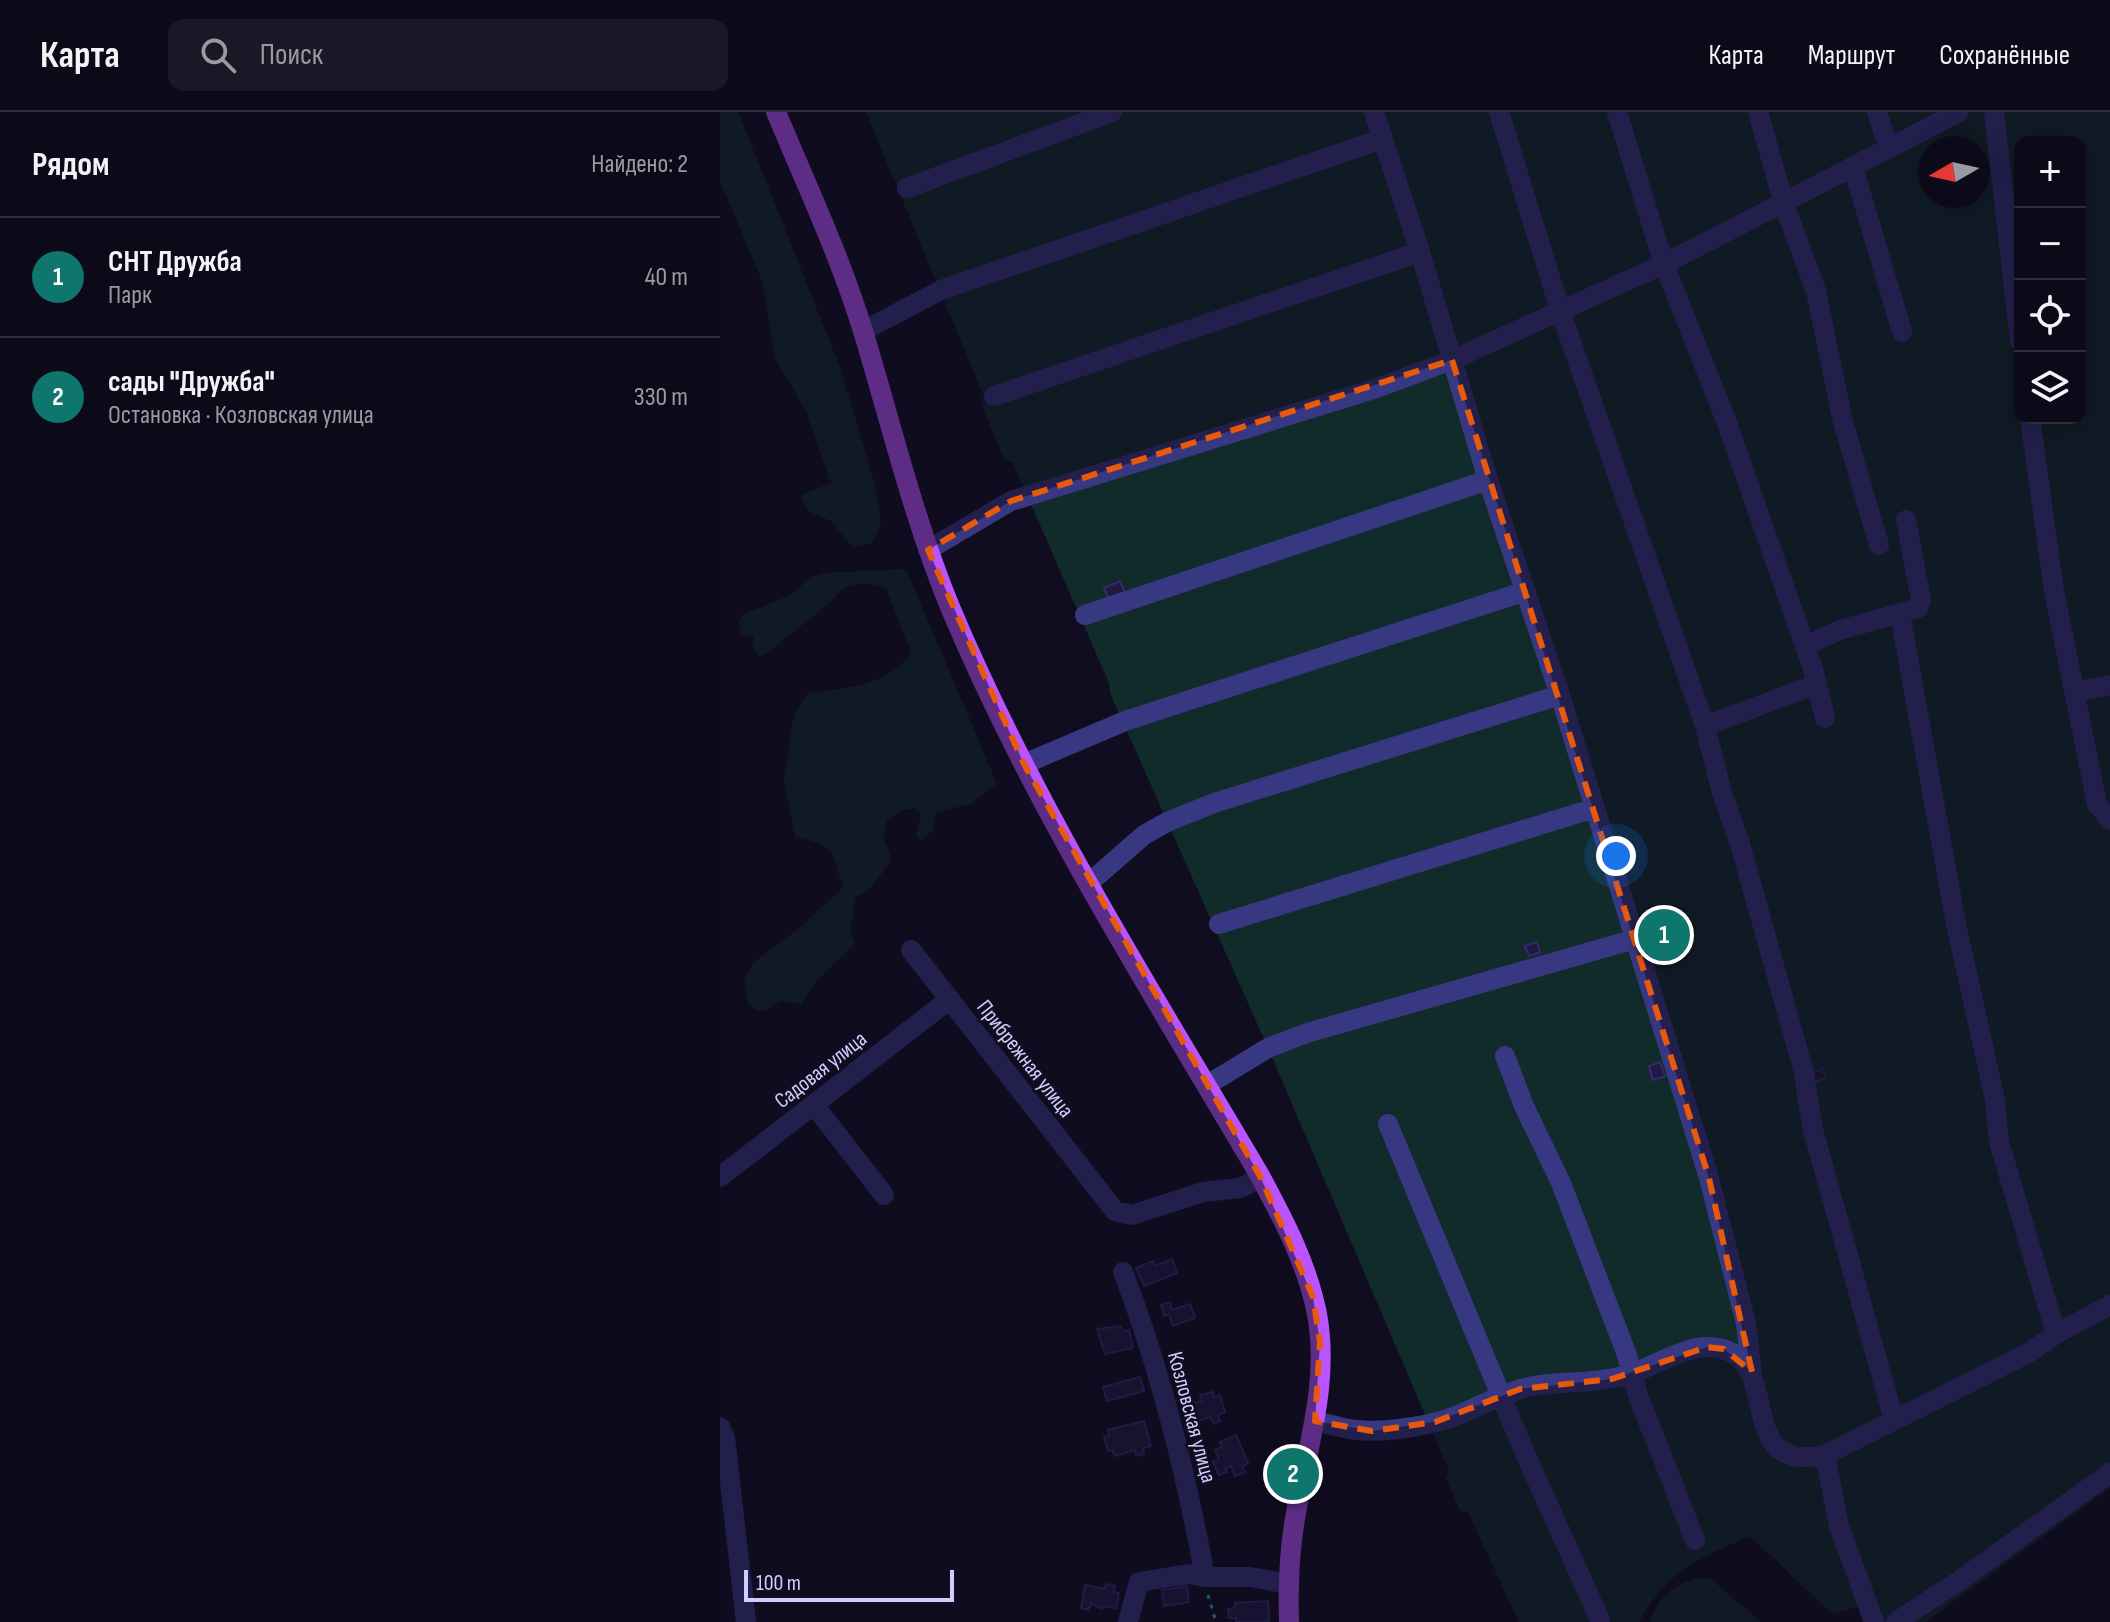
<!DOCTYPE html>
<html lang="ru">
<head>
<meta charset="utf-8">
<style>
  :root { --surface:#0c0a19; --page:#1a1826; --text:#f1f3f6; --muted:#9a9aa2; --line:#2c2b38; --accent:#0f766e }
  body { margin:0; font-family:"Sofia Sans Condensed",sans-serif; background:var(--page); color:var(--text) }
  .controls { position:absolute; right:24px; top:24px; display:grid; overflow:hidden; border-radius:16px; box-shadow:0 4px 20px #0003 }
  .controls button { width:72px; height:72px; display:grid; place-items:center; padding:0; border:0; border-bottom:2px solid var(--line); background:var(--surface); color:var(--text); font:40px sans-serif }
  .compass { position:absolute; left:1198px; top:24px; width:72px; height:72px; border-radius:50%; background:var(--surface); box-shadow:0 4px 20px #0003; rotate:261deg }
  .scale { position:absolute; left:24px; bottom:20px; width:210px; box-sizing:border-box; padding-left:8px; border:4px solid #d1cdff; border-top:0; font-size:22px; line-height:28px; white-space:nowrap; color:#d1cdff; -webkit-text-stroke:6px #100d21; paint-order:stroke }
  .you { position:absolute; left:896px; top:744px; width:28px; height:28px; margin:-20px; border:6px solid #fff; border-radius:50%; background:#1a73e8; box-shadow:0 0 0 12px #1a73e833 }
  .badge { display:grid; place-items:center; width:52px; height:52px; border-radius:50%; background:var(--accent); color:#fff; font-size:26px; font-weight:700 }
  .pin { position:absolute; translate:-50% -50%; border:4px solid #fff; box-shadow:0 2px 8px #0006 }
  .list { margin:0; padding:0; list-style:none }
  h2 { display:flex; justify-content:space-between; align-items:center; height:104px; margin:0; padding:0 32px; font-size:34px }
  h2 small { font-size:26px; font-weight:400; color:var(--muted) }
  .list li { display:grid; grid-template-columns:52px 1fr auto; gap:24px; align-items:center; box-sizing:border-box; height:120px; padding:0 32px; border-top:2px solid var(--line) }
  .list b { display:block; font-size:30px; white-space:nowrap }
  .list p { margin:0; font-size:26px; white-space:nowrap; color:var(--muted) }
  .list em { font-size:26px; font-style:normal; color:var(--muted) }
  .icon { flex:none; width:44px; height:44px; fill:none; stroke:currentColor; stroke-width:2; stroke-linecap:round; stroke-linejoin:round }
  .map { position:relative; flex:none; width:1390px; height:1510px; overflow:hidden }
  header { display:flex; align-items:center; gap:48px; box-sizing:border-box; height:112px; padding:0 40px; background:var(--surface); border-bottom:2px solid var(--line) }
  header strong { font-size:38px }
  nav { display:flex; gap:44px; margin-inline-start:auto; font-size:28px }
  .search { width:560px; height:72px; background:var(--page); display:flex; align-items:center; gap:20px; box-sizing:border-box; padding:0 28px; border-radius:16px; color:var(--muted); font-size:30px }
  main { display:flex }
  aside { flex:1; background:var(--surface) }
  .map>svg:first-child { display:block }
  .green { fill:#102b29; fill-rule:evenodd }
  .building { fill:#201942; stroke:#362a6f; stroke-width:2 }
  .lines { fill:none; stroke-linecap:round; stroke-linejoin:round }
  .path { stroke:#2cb4a8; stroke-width:3; stroke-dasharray:4 6; stroke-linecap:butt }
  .minor { stroke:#383781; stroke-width:20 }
  .major { stroke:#ba54ff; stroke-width:20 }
  .marked { fill:none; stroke:#e8590c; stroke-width:6; stroke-dasharray:16 10; stroke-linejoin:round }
  .labels { text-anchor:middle; stroke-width:6; stroke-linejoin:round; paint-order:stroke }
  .street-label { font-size:22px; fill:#d1cdff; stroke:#100d21 }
</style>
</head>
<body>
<header>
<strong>Карта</strong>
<div class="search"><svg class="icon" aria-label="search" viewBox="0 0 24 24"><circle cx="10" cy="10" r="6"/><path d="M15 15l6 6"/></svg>Поиск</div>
<nav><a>Карта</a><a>Маршрут</a><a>Сохранённые</a></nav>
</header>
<main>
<aside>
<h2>Рядом<small>Найдено: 2</small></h2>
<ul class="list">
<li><span class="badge">1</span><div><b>СНТ Дружба</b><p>Парк</p></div><em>40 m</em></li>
<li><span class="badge">2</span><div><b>сады &quot;Дружба&quot;</b><p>Остановка · Козловская улица</p></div><em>330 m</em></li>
</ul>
</aside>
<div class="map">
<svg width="1390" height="1510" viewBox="0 0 1390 1510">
  <rect width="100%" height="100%" fill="#100d21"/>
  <path class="green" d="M0,0h18l103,258 35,119 5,34 -8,19 -20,6 -22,-27 -23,-10 -7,-16 30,-12 -25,-72 -31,-53 -12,-75 -43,-102z
    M146,0h1244v1376l-185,134h-60l-5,-16 -28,8 -82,-78c-55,24 -79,32 -111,86h-120l-51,-110h-7l-16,-36 5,-3 -182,-425 -158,-355 -1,-10 -96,-220 -9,-4 -22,-53 3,-7zM1300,30h60v276h-60zM1210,36h48v48h-48z
    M184,457l5,7 88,208 -25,19 -36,10 -4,18 -11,10 -5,-6 5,-21 -6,-6 -10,2 -18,9 -4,18 7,17 1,7 -22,29 -13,7 -6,36 5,11 -40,38 -14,22 -20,-3 -14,9 -11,1 -8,-9 -4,-21 9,-18 48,-36 42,-40c-11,-36 -8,-42 -48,-50l-11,-57 10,-66 14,-21c38,-5 79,-6 103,-40l-25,-65 -24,-5 -18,5 -22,21 -51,41 -11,6 -8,-9 2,-11 -13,-1 -2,-12 3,-8 49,-20 20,-18 13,-4z
    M978,1466l13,1 50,43h-111c7,-23 24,-39 48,-44z"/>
  <path class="building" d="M400,469l5,12 -16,7 -5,-12z
    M817,830l3,10 -11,4 -4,-10z
    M940,950l5,14 -12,4 -4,-14z
    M1103,957l3,9 -10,4 -4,-9z
    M452,1147l5,14 -33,13 -8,-18 17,-7 2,5z
    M450,1190l2,8 18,-6 5,14 -22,8 -4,-12 -5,2 -3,-11z
    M401,1214l2,5 6,-1 4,18 -28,6 -8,-25z
    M420,1265l4,14 -37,10 -4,-14z
    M493,1280l1,5 6,-2 5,17 -7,3 2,6 -7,3 -2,-7 -16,5 -5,-18 12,-3 -2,-6z
    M424,1309l7,25 -8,2 1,6 -8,2 -1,-6 -21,6 -1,-6 -5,1 -4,-14 5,-1 -1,-6z
    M516,1323l12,28 -6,3 3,6 -10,4 -4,-10 -6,3 2,3 -8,3 -6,-13 6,-3 -4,-9 7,-3 -2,-5z
    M386,1472l9,2 -2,6 6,1 -3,15 -13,-2 -1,3 -11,-6 -2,7 -8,-2 4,-23 20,4z
    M467,1474l2,16 -25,4 -2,-16z
    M548,1489l1,21h-33v-4h-7l-1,-9 7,-1v-5z"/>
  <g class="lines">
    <path class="path" d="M488,1483l8,27"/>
    <path class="minor" d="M654,0l46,140 68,228 72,215 149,483 37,146 6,48
      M779,0l62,201 144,413 17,67 18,51 63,225 10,61 81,290
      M897,0l47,152 63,159 86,246 12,49
      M1038,0l26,92 32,87 27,131 36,123
      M1157,0l12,37
      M1274,0l26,229
      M1133,55l49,165
      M187,76l205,-76
      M143,219l78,-41 441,-151
      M274,284l426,-144
      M1310,306l24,173 43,213 13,16
      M208,438l83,-49 366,-113 75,-28 212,-96 295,-152
      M1180,502l56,310 39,176 4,42 57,192
      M365,503l403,-135
      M1085,534l35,-16 78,-22 3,-8 -15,-80
      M1355,580l35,-7
      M985,614l112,-42
      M304,652l101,-43 401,-130
      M369,771l55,-48 23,-13 47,-19 346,-108
      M499,812l376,-116
      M191,838l204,261 17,4 71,-23 37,-4 21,-10
      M785,944l19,50 37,77 66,172 11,41 57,144
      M487,973l61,-37 39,-15 328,-94
      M94,993l70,90
      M668,1012l136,327 76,169
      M0,1065l230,-178
      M403,1160c38,99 63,201 82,305
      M595,1309c14,3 28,8 42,9 26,3 72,-4 96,-13 26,-10 53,-26 80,-31 32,-5 65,-2 97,-12 26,-8 53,-28 80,-27 80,4 17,128 115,108l205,-103 26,-18 54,-29
      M0,1315l5,11 21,184
      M1105,1343l14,71 35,96
      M408,1510l11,-40 50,-8 16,3h45l39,7
      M1176,1510l60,-39 154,-110"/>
    <path class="major" d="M56,0c30,72 64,144 87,219 28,92 50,186 87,276 83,198 200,382 309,567 24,45 48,89 58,140 13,70 -11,137 -22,205 -6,34 -7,69 -6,103"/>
  </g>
  <path d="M0 0H1390V1510H0ZM732,248l257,818 43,194 -28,-23 -17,-2 -95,32 -92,10 -85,33 -63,9 -57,-10 5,-79 -7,-45 -52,-119 -237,-414 -96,-214 83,-49z" fill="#100d21" fill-opacity=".55" fill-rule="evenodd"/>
  <path class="marked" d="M732,248l257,818 43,194 -28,-23 -17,-2 -95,32 -92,10 -85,33 -63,9 -57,-10 5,-79 -7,-45 -52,-119 -237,-414 -96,-214 83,-49z"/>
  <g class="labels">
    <g class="street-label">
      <text transform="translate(306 946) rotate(52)" y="8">Прибрежная улица</text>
      <text transform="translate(100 957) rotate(-38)" y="8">Садовая улица</text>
      <text transform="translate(473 1305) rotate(75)" y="8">Козловская улица</text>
    </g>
  </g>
</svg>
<div class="controls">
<button>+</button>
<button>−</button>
<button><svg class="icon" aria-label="locate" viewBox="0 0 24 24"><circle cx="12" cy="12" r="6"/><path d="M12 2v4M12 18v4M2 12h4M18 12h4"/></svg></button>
<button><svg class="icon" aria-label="layers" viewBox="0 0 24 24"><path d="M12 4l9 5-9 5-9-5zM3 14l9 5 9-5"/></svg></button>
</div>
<svg class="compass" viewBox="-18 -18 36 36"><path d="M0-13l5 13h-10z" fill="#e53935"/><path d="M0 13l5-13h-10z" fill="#9a9aa2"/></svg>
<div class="scale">100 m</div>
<div class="you"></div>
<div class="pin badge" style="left:944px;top:823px">1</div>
<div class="pin badge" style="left:573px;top:1362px">2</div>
</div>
</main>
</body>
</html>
